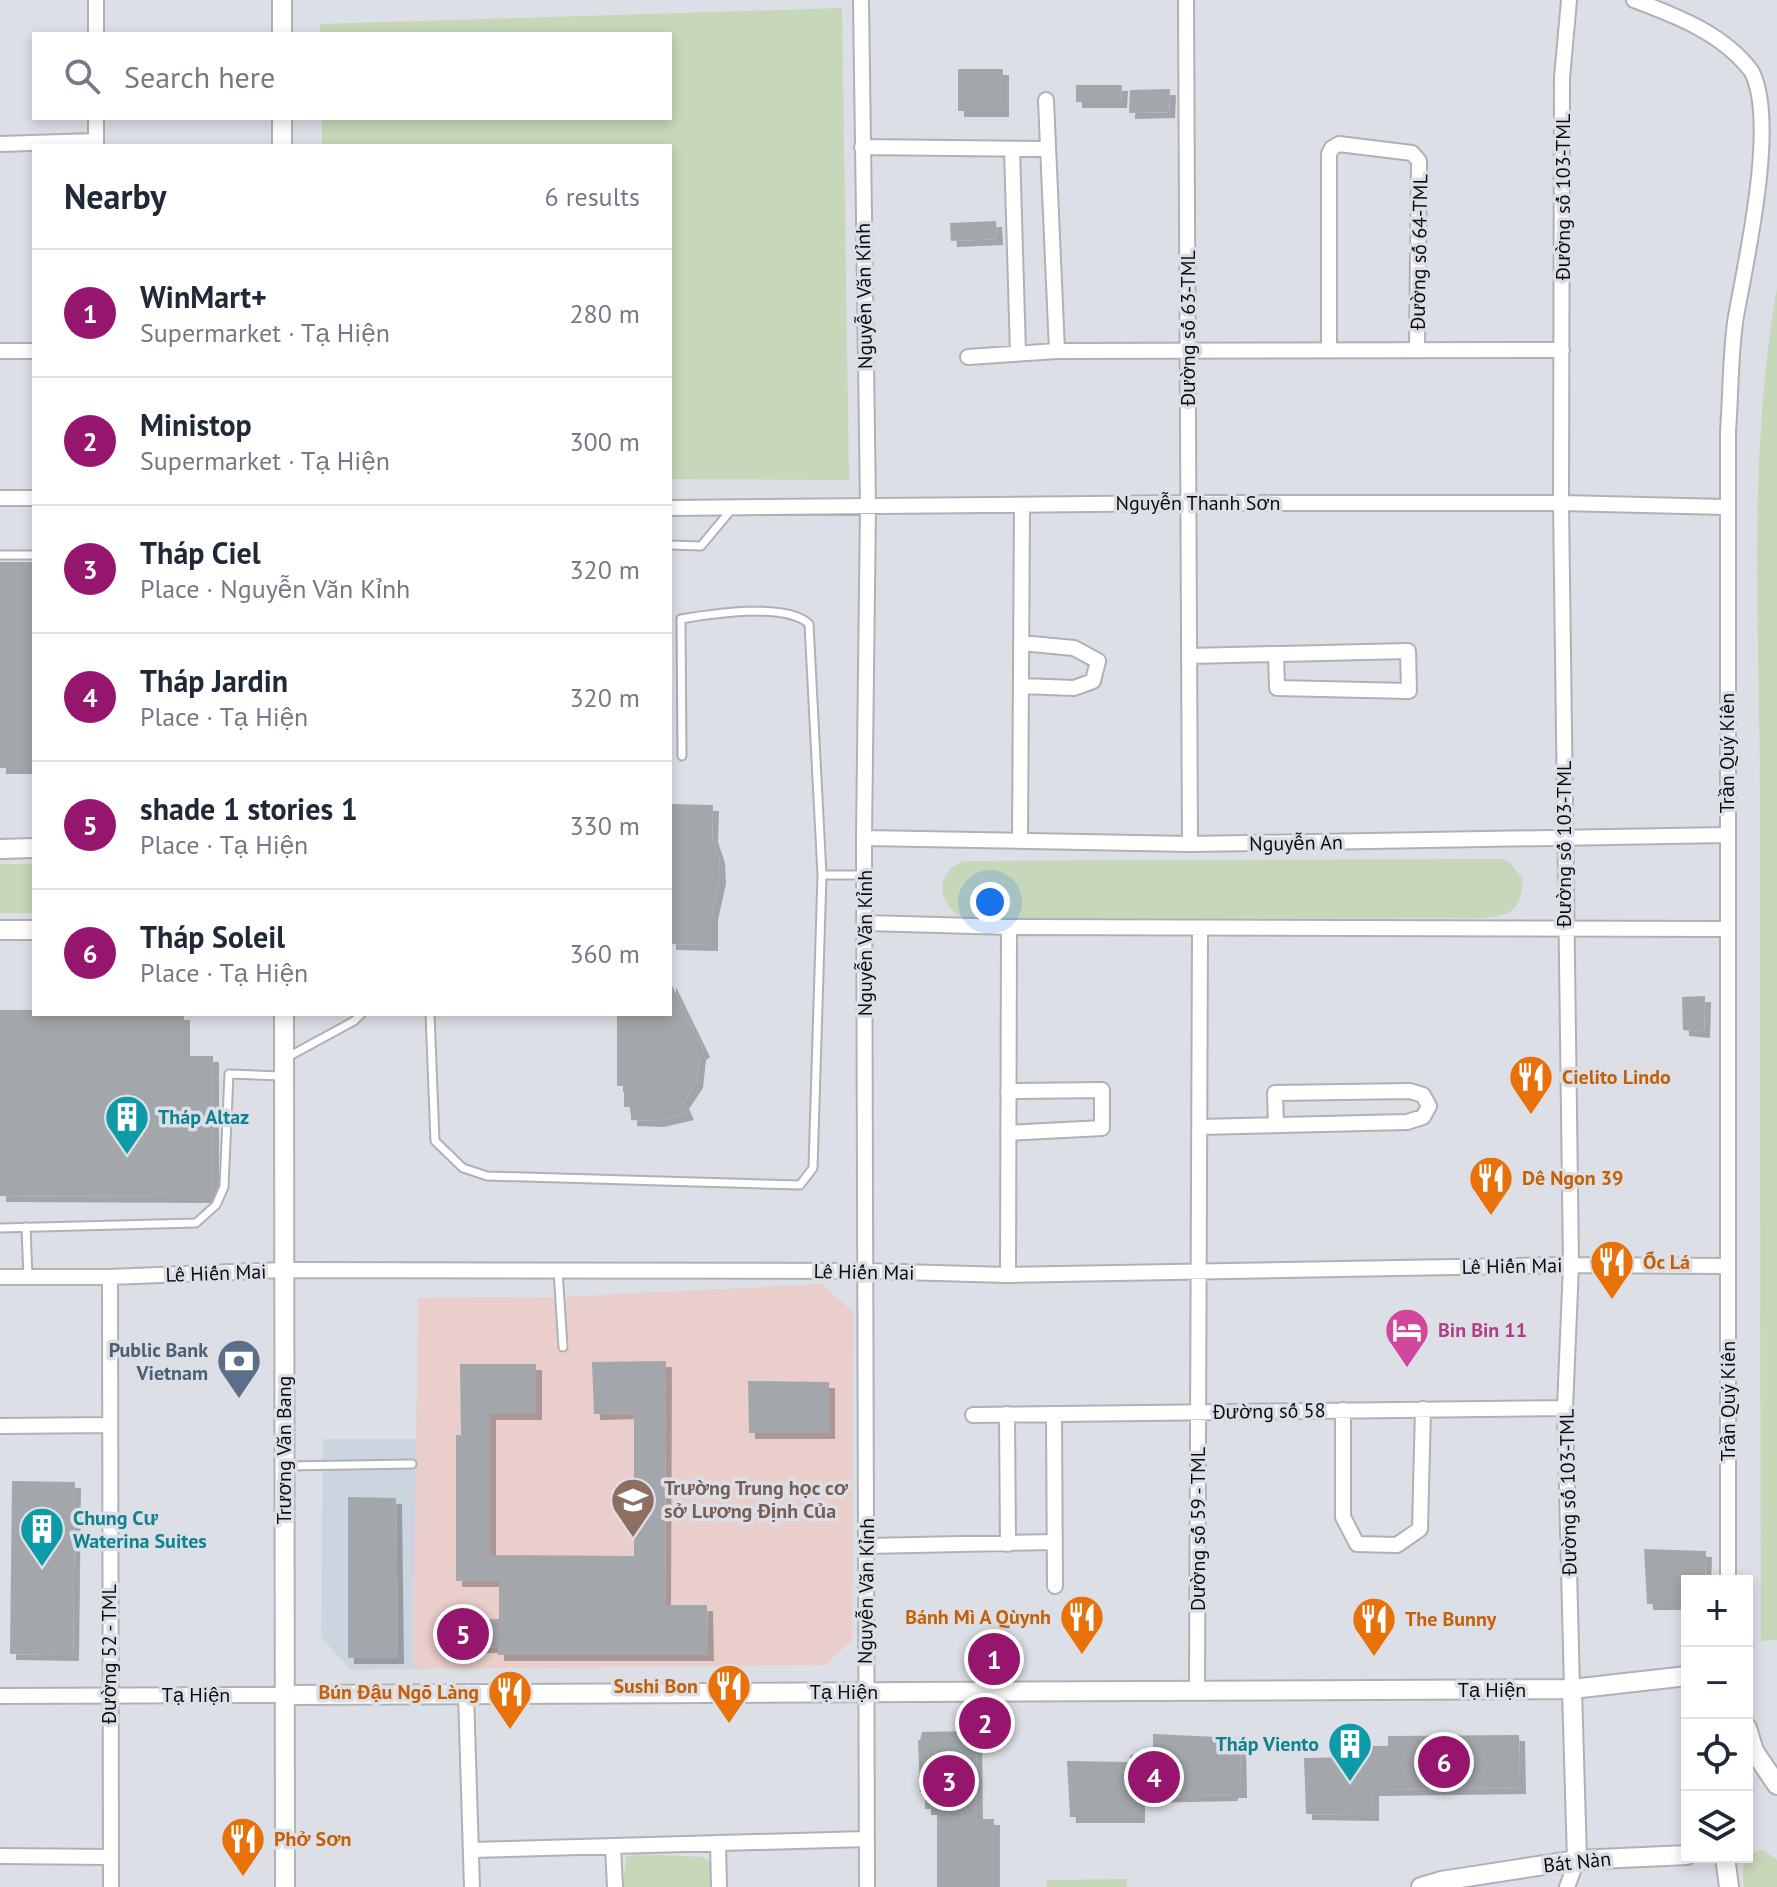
<!DOCTYPE html>
<html lang="en">
<head>
<meta charset="utf-8">
<style>
  :root { --surface:#fff; --page:#f6f6f7; --text:#1f2937; --muted:#747a83; --line:#e0e1e3; --accent:#96166e }
  body { margin:0; font-family:"PT Sans",sans-serif; background:var(--page); color:var(--text) }
  .controls { position:absolute; right:24px; bottom:24px; display:grid; overflow:hidden; border-radius:0px; box-shadow:0 4px 12px #0003 }
  .controls button { width:72px; height:72px; display:grid; place-items:center; padding:0; border:0; border-bottom:2px solid var(--line); background:var(--surface); color:var(--text); font:40px sans-serif }
  .you { position:absolute; left:990px; top:902px; width:28px; height:28px; margin:-20px; border:6px solid #fff; border-radius:50%; background:#1a73e8; box-shadow:0 0 0 12px #1a73e833 }
  .badge { display:grid; place-items:center; width:52px; height:52px; border-radius:50%; background:var(--accent); color:#fff; font-size:26px; font-weight:700 }
  .pin { position:absolute; translate:-50% -50%; border:4px solid #fff; box-shadow:0 2px 8px #0006 }
  .list { margin:0; padding:0; list-style:none }
  h2 { display:flex; justify-content:space-between; align-items:center; height:104px; margin:0; padding:0 32px; font-size:34px }
  h2 small { font-size:26px; font-weight:400; color:var(--muted) }
  .list li { display:grid; grid-template-columns:52px 1fr auto; gap:24px; align-items:center; box-sizing:border-box; height:128px; padding:0 32px; border-top:2px solid var(--line) }
  .list b { display:block; font-size:30px; white-space:nowrap }
  .list p { margin:0; font-size:26px; white-space:nowrap; color:var(--muted) }
  .list em { font-size:26px; font-style:normal; color:var(--muted) }
  .icon { flex:none; width:44px; height:44px; fill:none; stroke:currentColor; stroke-width:2; stroke-linecap:round; stroke-linejoin:round }
  .map { position:relative; flex:none; width:1777px; height:1887px; overflow:hidden }
  .search { position:absolute; background:var(--surface); box-shadow:0 4px 12px #0003; left:32px; top:32px; width:640px; height:88px; display:flex; align-items:center; gap:20px; box-sizing:border-box; padding:0 28px; border-radius:0px; color:var(--muted); font-size:30px }
  .panel { position:absolute; background:var(--surface); box-shadow:0 4px 12px #0003; left:32px; top:144px; width:640px; height:872px; border-radius:0px }
  .map>svg:first-child { display:block }
  .built { fill:#ccd4df }
  .education { fill:#e9cecb }
  .green { fill:#c7d7b9 }
  .building { fill:#a3a7ab; filter:url(#shadow) }
  .lines { fill:none; stroke-linecap:round; stroke-linejoin:round }
  .service-casing { stroke:#aeb2b7; stroke-width:11 }
  .minor-casing { stroke:#aeb2b7; stroke-width:18 }
  .tertiary-casing { stroke:#aeb2b7; stroke-width:22 }
  .service { stroke:#fff; stroke-width:7 }
  .minor { stroke:#fff; stroke-width:14 }
  .tertiary { stroke:#fff; stroke-width:18 }
  .labels { text-anchor:middle; stroke-width:7; stroke-linejoin:round; paint-order:stroke }
  .street-label { font-size:20px; fill:#0c0d0f; stroke:#dcdfe5 }
  .food-label { font-size:20px; font-weight:bold; fill:#c56008; stroke:#dcdfe5; text-anchor:start }
  .culture-label { font-size:20px; font-weight:bold; fill:#0d838f; stroke:#dcdfe5; text-anchor:start }
  .hotel-label { font-size:20px; font-weight:bold; fill:#b23c85; stroke:#dcdfe5; text-anchor:start }
  .service-label { font-size:20px; font-weight:bold; fill:#4e5e75; stroke:#dcdfe5; text-anchor:end }
  .education-label { font-size:20px; font-weight:bold; fill:#785e54; stroke:#dcdfe5; text-anchor:start }
</style>
</head>
<body>
<div class="map">
<svg width="1777" height="1887" viewBox="0 0 1777 1887">
  <defs>
    <filter id="shadow"><feDropShadow dx="6" dy="6" stdDeviation="0" flood-color="#0004"/></filter>
  </defs>
  <rect width="100%" height="100%" fill="#dcdfe5"/>
  <path class="built" d="M323,1439h94l-4,230 -62,1 -30,-33z"/>
  <path class="education" d="M822,1284l31,28 -1,328 -27,25 -412,4 5,-371 142,-1z"/>
  <path class="green" d="M842,8l7,472 -179,-1v-333h-348v-28h348v-84h-350v-10z
    M1777,288v1352l-16,1c-1,-279 -1,-558 -1,-837 0,-172 -13,-346 17,-516z
    M1502,859l8,4 13,16c-3,31 -9,36 -40,39l-519,1c-26,-14 -31,-45 -1,-58z
    M0,864h34v49h-34z
    M1764,1850l13,10v27h-33c-2,-18 -3,-35 20,-37z
    M637,1854l67,3 7,6v24h-88l3,-30z
    M1127,1879v8h-80v-7z"/>
  <path class="building" d="M958,69h45v42h-45z
    M1076,85h46l-1,17h-45z
    M1170,89l-1,23 -40,1 1,-23z
    M996,221l1,18 -46,2 -1,-18z
    M0,562h34v206h-34z
    M670,804l43,1 -1,31 7,21 1,21 -8,36v31l-42,-1z
    M670,981l34,70 -4,3 -3,28 -14,21 5,11 -30,7 -27,-1v-13h-7v-21h-7v-72h53z
    M1705,996l-1,36 -21,-2 -1,-33z
    M0,1010h34v4h150v42h29v141l-213,-1z
    M666,1361l-1,244h42l1,50h-210v-8l-61,1v-27l62,-2v-38h-43v-146h5l-1,-71h76v50h-46v141l144,1v-143l-40,1 -2,-52z
    M748,1381l81,1v51h-80z
    M12,1481l63,1 -2,173 -63,-1z
    M348,1497l48,1 2,160h-50z
    M1644,1549l62,2 -1,30h-18v23h-40z
    M976,1731l1,88h17v68h-57v-78h-12v-17h-5l-2,-52h2l2,-8z
    M1153,1734l87,4 1,54h-9v3l-93,2v20h-69l-3,-56 63,1v-7l23,-3z
    M1519,1735l1,53 -147,2v25l-67,-1 -2,-56 59,-1 -1,-3 7,-1 1,-7h18v-10z"/>
  <g class="lines">
    <g class="service-casing">
      <path id="service" d="M670,545l31,1 30,-36
        M0,555h34
        M682,756l-1,-137c31,-5 105,-17 128,5l13,251
        M430,1014l5,127 28,27 24,8 313,9 13,-17 9,-293h43
        M286,1058l68,-37 7,-7
        M26,1227l2,50
        M0,1228l196,-5 20,-18 8,-18 5,-113 53,2
        M558,1271l5,76
        M286,1466l126,-2"/>
    </g>
    <g class="minor-casing">
      <path id="minor" d="M861,0l7,506 -4,332 3,1049
        M1186,0l4,844
        M1569,0l-7,78 -1,425 10,762 -6,143 7,281
        M1634,0c43,16 90,34 118,72 25,51 -5,184 -16,244 -6,37 -5,77 -8,115v1150
        M96,34v-34
        M1046,100l11,251
        M0,144l96,-3
        M96,146v-28
        M862,147l184,2
        M1012,149l6,204
        M1329,350v-196l3,-6 7,-4 73,9 7,8 -2,189
        M0,351h34
        M968,357l89,-6 505,-1
        M0,498h34
        M670,508l519,-5h372l165,4
        M1189,656l219,-5 1,40 -132,-3 -1,-34
        M1021,686l53,2 19,-7 5,-20 -24,-13 -53,-5
        M864,838l326,6 537,-9
        M1020,840l2,-335
        M866,923l143,4 718,2
        M1200,1127l207,-5 16,-5 6,-11 -6,-11 -13,-4 -135,2 1,32
        M1008,1133l94,-5v-38l-94,1
        M1008,1275l1,-348
        M0,1277h110l174,-7 581,1 143,4 563,-10 157,1
        M110,1277l1,610
        M1343,1410v107l14,27 40,1 23,-16 3,-120
        M1007,1414l1,130
        M1054,1414l1,172
        M973,1415l592,-7
        M0,1426l110,-1
        M867,1546l188,-4
        M1197,1691l3,-763
        M466,1694l6,193
        M0,1696l285,-1
        M718,1843l1,44
        M613,1846l2,41
        M471,1850l395,-11
        M0,1856l110,1
        M1567,1887l10,-27"/>
    </g>
    <g class="tertiary-casing">
      <path id="tertiary" d="M282,0v34
        M282,118v28
        M0,849l34,-1
        M0,930h34
        M284,1014l1,873
        M1572,1689l5,171
        M285,1695l1287,-6 115,-13
        M1747,1728l7,23 23,34
        M1725,1857l4,30
        M1421,1887l20,-6 136,-21 110,-5"/>
    </g>
    <use href="#service" class="service"/>
    <use href="#minor" class="minor"/>
    <use href="#tertiary" class="tertiary"/>
  </g>
  <defs>
    <g id="restaurant-pin" transform="scale(2.3)"><path d="M0 17L-7.5 6A9.5 9.5 0 1 1 7.5 6Z" fill="#e8710a" stroke="#dcdfe5"/><path d="M-5-6h1v4h1v-4h1v4h1v-4h1v5L-1.5 .5V6h-2V.5L-5-1ZM5-6V6H3V1.5H1.5Q1.5-4 5-6Z" fill="#fff"/></g>
    <g id="building-pin" transform="scale(2.3)"><path d="M0 17L-7.5 6A9.5 9.5 0 1 1 7.5 6Z" fill="#0f9aa8" stroke="#dcdfe5"/><path d="M-4-6H4V6H1V3H-1V6H-4ZM-2.5-4.3h1.7v1.8h-1.7ZM.8-4.3h1.7v1.8H.8ZM-2.5-1h1.7V.8h-1.7ZM.8-1h1.7V.8H.8Z" fill="#fff"/></g>
    <g id="hotel-pin" transform="scale(2.3)"><path d="M0 17L-7.5 6A9.5 9.5 0 1 1 7.5 6Z" fill="#d1479c" stroke="#dcdfe5"/><path d="M-6-4.5h1.5V1H6V5H4.5V3h-9V5H-6ZM-4 0a1.8 1.8 0 1 1 3.6 0ZM.5 0V-2.5h3Q6-2.5 6 0Z" fill="#fff"/></g>
    <g id="bank-pin" transform="scale(2.3)"><path d="M0 17L-7.5 6A9.5 9.5 0 1 1 7.5 6Z" fill="#5c6f8a" stroke="#dcdfe5"/><path d="M-6-4H6V4H-6ZM0-2.3a2.3 2.3 0 1 0 0 4.6a2.3 2.3 0 1 0 0-4.6Z" fill="#fff"/></g>
    <g id="school-pin" transform="scale(2.3)"><path d="M0 17L-7.5 6A9.5 9.5 0 1 1 7.5 6Z" fill="#8d6e63" stroke="#dcdfe5"/><path d="M0-5L7-2L0 1L-7-2ZM-4 1L0 2.5L4 1V4Q0 6-4 4Z" fill="#fff"/></g>
  </defs>
  <g fill-rule="evenodd">
    <use href="#restaurant-pin" x="1531" y="1077"/>
    <use href="#building-pin" x="127" y="1117"/>
    <use href="#restaurant-pin" x="1491" y="1178"/>
    <use href="#restaurant-pin" x="1612" y="1262"/>
    <use href="#hotel-pin" x="1407" y="1330"/>
    <use href="#bank-pin" x="239" y="1361"/>
    <use href="#school-pin" x="633" y="1500"/>
    <use href="#building-pin" x="42" y="1529"/>
    <use href="#restaurant-pin" x="1082" y="1617"/>
    <use href="#restaurant-pin" x="1374" y="1619"/>
    <use href="#restaurant-pin" x="729" y="1686"/>
    <use href="#restaurant-pin" x="510" y="1692"/>
    <use href="#building-pin" x="1350" y="1744"/>
    <use href="#restaurant-pin" x="243" y="1839"/>
  </g>
  <g class="labels">
    <g class="street-label">
      <text transform="translate(1563 197) rotate(-90)" y="7">Đường số 103-TML</text>
      <text transform="translate(1419 252) rotate(-89)" y="7">Đường số 64-TML</text>
      <text transform="translate(864 296) rotate(-91)" y="7">Nguyễn Văn Kỉnh</text>
      <text transform="translate(1188 328) rotate(-90)" y="7">Đường số 63-TML</text>
      <text x="1198" y="510">Nguyễn Thanh Sơn</text>
      <text transform="translate(1727 753) rotate(-90)" y="7">Trần Quý Kiên</text>
      <text transform="translate(1296 843) rotate(-1)" y="7">Nguyễn An</text>
      <text transform="translate(1564 844) rotate(-90)" y="7">Đường số 103-TML</text>
      <text transform="translate(865 943) rotate(-90)" y="7">Nguyễn Văn Kỉnh</text>
      <text transform="translate(1512 1266) rotate(-1)" y="7">Lê Hiến Mai</text>
      <text transform="translate(864 1272) rotate(1)" y="7">Lê Hiến Mai</text>
      <text transform="translate(216 1273) rotate(-2)" y="7">Lê Hiến Mai</text>
      <text transform="translate(1728 1401) rotate(-90)" y="7">Trần Quý Kiên</text>
      <text transform="translate(1269 1411) rotate(-1)" y="7">Đường số 58</text>
      <text transform="translate(284 1450) rotate(-90)" y="7">Trương Văn Bang</text>
      <text transform="translate(1568 1492) rotate(-91)" y="7">Đường số 103-TML</text>
      <text transform="translate(1198 1529) rotate(-90)" y="7">Dường số 59 - TML</text>
      <text transform="translate(866 1591) rotate(-89)" y="7">Nguyễn Văn Kỉnh</text>
      <text transform="translate(109 1654) rotate(-90)" y="7">Đường 52 - TML</text>
      <text x="1492" y="1697">Tạ Hiện</text>
      <text x="844" y="1699">Tạ Hiện</text>
      <text x="196" y="1702">Tạ Hiện</text>
      <text transform="translate(1577 1862) rotate(-6)" y="7">Bát Nàn</text>
    </g>
    <g class="food-label">
      <text x="1562" y="1084">Cielito Lindo</text>
      <text x="1522" y="1185">Dê Ngon 39</text>
      <text x="1643" y="1269">Ốc Lá</text>
      <text x="1051" y="1624" text-anchor="end">Bánh Mì A Qùynh</text>
      <text x="1405" y="1626">The Bunny</text>
      <text x="698" y="1693" text-anchor="end">Sushi Bon</text>
      <text x="479" y="1699" text-anchor="end">Bún Đậu Ngõ Làng</text>
      <text x="274" y="1846">Phở Sơn</text>
    </g>
    <g class="culture-label">
      <text x="158" y="1124">Tháp Altaz</text>
      <text x="73" y="1525">Chung Cư<tspan x="73" dy="23">Waterina Suites</tspan></text>
      <text x="1319" y="1751" text-anchor="end">Tháp Viento</text>
    </g>
    <g class="hotel-label">
      <text x="1438" y="1337">Bin Bin 11</text>
    </g>
    <g class="service-label">
      <text x="208" y="1357">Public Bank<tspan x="208" dy="23">Vietnam</tspan></text>
    </g>
    <g class="education-label">
      <text x="664" y="1495">Trường Trung học cơ<tspan x="664" dy="23">sở Lương Định Của</tspan></text>
    </g>
  </g>
</svg>
<div class="controls">
<button>+</button>
<button>−</button>
<button><svg class="icon" aria-label="locate" viewBox="0 0 24 24"><circle cx="12" cy="12" r="6"/><path d="M12 2v4M12 18v4M2 12h4M18 12h4"/></svg></button>
<button><svg class="icon" aria-label="layers" viewBox="0 0 24 24"><path d="M12 4l9 5-9 5-9-5zM3 14l9 5 9-5"/></svg></button>
</div>
<div class="you"></div>
<div class="pin badge" style="left:994px;top:1659px">1</div>
<div class="pin badge" style="left:985px;top:1723px">2</div>
<div class="pin badge" style="left:949px;top:1781px">3</div>
<div class="pin badge" style="left:1154px;top:1777px">4</div>
<div class="pin badge" style="left:463px;top:1634px">5</div>
<div class="pin badge" style="left:1444px;top:1762px">6</div>
<div class="search"><svg class="icon" aria-label="search" viewBox="0 0 24 24"><circle cx="10" cy="10" r="6"/><path d="M15 15l6 6"/></svg>Search here</div>
<section class="panel">
<h2>Nearby<small>6 results</small></h2>
<ul class="list">
<li><span class="badge">1</span><div><b>WinMart+</b><p>Supermarket · Tạ Hiện</p></div><em>280 m</em></li>
<li><span class="badge">2</span><div><b>Ministop</b><p>Supermarket · Tạ Hiện</p></div><em>300 m</em></li>
<li><span class="badge">3</span><div><b>Tháp Ciel</b><p>Place · Nguyễn Văn Kỉnh</p></div><em>320 m</em></li>
<li><span class="badge">4</span><div><b>Tháp Jardin</b><p>Place · Tạ Hiện</p></div><em>320 m</em></li>
<li><span class="badge">5</span><div><b>shade 1 stories 1</b><p>Place · Tạ Hiện</p></div><em>330 m</em></li>
<li><span class="badge">6</span><div><b>Tháp Soleil</b><p>Place · Tạ Hiện</p></div><em>360 m</em></li>
</ul>
</section>
</div>
</body>
</html>
